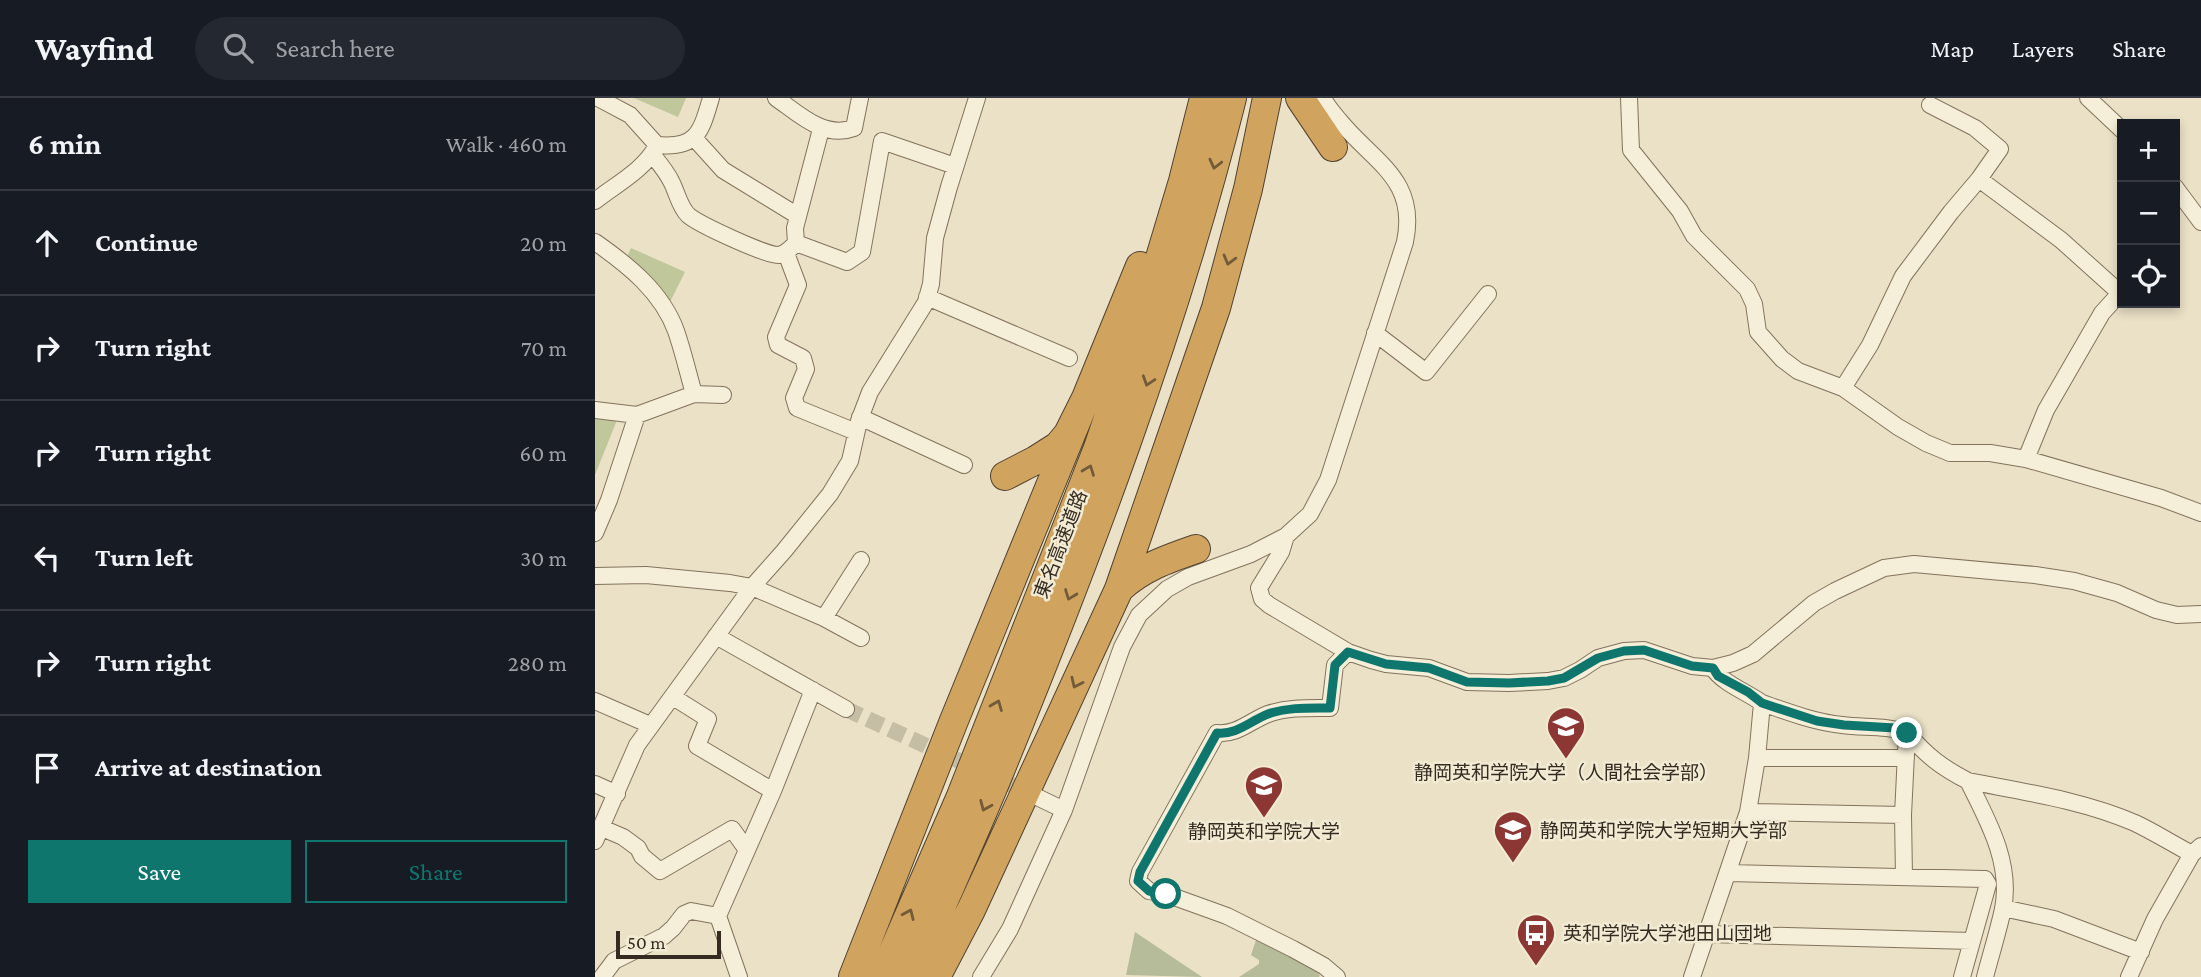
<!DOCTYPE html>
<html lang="en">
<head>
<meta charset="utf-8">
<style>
  :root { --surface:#171b24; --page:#242831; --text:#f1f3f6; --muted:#9ea1a6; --line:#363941; --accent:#0f766e }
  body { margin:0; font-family:"Crimson Pro","Noto Sans JP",serif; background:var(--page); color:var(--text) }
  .controls { position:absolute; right:21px; top:21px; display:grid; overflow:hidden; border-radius:0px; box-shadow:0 4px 10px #0003 }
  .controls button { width:63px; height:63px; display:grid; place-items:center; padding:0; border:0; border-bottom:2px solid var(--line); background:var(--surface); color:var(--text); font:35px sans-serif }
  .scale { position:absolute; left:21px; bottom:18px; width:105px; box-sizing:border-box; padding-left:7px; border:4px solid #352b20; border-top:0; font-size:19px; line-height:24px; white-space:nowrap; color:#352b20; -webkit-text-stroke:5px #f2ebd4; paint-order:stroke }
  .stop { position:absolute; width:21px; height:21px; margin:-16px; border:5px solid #0f766e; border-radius:50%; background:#fff }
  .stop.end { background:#0f766e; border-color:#fff; box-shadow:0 2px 7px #0008 }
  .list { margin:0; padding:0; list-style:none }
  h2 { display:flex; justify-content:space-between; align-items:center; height:91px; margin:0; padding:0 28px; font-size:30px }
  h2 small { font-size:23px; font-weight:400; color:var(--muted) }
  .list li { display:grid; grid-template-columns:46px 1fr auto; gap:21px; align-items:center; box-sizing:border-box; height:105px; padding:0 28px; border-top:2px solid var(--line) }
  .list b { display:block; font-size:26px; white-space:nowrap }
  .list em { font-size:23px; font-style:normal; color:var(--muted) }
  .actions { display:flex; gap:14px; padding:21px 28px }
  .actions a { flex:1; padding:16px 0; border:2px solid var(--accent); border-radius:0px; text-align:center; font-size:24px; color:var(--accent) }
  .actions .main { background:var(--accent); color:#fff }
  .icon { flex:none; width:38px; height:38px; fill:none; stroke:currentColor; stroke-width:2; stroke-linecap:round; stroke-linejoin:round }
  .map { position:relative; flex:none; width:1606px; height:879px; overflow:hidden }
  header { display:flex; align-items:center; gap:42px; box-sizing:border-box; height:98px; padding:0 35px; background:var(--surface); border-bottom:2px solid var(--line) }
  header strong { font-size:33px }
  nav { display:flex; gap:38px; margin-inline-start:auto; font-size:24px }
  .search { width:490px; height:63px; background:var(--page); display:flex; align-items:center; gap:18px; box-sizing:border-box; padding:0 24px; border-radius:38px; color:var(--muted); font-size:26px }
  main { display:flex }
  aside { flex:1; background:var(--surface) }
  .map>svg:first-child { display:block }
  .green { fill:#bfc79b }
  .cemetery { fill:#b6bc99 }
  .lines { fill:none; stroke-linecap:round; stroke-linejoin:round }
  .street-tunnel { stroke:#c6bda5; stroke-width:16; stroke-dasharray:16 8; stroke-linecap:butt }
  .street-casing { stroke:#83735d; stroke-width:18 }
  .highway-casing { stroke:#514231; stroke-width:30 }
  .street { stroke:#f5eed8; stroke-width:16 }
  .highway { stroke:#d0a45f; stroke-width:28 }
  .oneway { stroke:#735b39 }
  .route { stroke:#0f766e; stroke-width:9 }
  .labels { text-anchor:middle; stroke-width:5; stroke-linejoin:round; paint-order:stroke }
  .street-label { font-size:19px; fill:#352b20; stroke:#f2ebd4 }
  .poi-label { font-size:19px; fill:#352b20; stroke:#f2ebd4 }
</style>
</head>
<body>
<header>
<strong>Wayfind</strong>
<div class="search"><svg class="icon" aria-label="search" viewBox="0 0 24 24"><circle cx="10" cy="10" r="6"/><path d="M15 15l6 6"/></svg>Search here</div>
<nav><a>Map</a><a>Layers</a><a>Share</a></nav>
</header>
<main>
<aside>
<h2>6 min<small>Walk · 460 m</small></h2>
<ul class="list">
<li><svg class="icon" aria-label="ahead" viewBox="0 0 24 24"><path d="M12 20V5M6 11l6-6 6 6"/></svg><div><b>Continue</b></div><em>20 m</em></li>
<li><svg class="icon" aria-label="right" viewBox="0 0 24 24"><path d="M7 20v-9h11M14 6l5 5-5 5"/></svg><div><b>Turn right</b></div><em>70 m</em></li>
<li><svg class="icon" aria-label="right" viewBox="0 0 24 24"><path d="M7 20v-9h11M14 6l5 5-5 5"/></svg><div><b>Turn right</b></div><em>60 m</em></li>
<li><svg class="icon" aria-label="left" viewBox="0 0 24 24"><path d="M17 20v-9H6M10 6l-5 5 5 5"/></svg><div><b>Turn left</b></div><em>30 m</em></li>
<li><svg class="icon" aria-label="right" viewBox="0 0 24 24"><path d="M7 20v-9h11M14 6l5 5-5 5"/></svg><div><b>Turn right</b></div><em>280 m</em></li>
<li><svg class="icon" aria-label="arrive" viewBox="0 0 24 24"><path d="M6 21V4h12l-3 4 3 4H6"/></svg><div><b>Arrive at destination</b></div></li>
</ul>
<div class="actions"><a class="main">Save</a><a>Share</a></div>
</aside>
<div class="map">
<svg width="1606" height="879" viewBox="0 0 1606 879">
  <rect width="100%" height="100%" fill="#eae1c6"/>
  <path class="green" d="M39,0h52l-8,19z
    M36,150l54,24 -16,32 -42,-47z
    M0,319l22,3 -22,55z"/>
  <path class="cemetery" d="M540,834l67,45 -76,-2z
    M662,839l54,29 9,9 -1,2h-80l20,-13v-4l-8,-5z"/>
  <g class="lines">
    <path class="street-tunnel" d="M251,611l185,85"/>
    <g class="street-casing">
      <path id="street" d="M3,0l32,17 27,30c40,4 44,-13 54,-47
        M181,0c23,16 48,41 78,30l6,-30
        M1034,0l2,52 49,61 14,25 53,53 7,15 4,28 24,27 16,12 45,17 55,39 28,16 24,10h40l36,6 135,39 40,15
        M1493,0l34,32
        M100,41l28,31 75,46
        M57,56c7,9 14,17 19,27 6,11 8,25 17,34 10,9 79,41 91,40 7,-1 12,-7 17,-12l-1,-15 26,-99
        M1384,81l82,61 59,53
        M1580,89l26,35
        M0,103c20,-16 49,-31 61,-54
        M0,144c33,23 67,50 81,89 7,20 12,42 18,63
        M201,145l51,19 15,-10 20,-111 73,25
        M191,155l12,32 -22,52 2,8 25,13 3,11 -12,29 3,10 59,24
        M332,199l142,61
        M780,235l51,39 62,-78
        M1248,290l27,-43 33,-69 48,-64 28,-33 21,-30 -25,-21 -45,-23
        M0,312l42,5 57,-21 29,1
        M265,319l104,48
        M1431,361l20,-49 56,-97 20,-22
        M0,435l14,-33 28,-85
        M691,438l-5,16 -22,36 3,11 7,6 79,47 23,8 15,4 43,4 38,14 42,1 39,-2 16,-3 16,-8 18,-12 26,-7 20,-1 48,16 21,2 20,-5 20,-9 61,-51 21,-12 49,-23 30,-4 121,11 39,6 43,12 39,17 21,5 24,-1
        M0,478l51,-1 84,8 22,4 72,31 37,20
        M229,520l37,-58
        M121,538l130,73
        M1118,570c9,15 34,24 49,35
        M78,599l35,22 -11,27 76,45
        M0,603l55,24
        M1312,635c20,23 34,34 61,48
        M1162,660h149
        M0,686l22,10
        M442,699l27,13
        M1153,714l155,3
        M7,730l21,9 15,11 4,8 18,15 72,-42 15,21
        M0,743l42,-96 115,-158 32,-36 46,-57 20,-33 9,-40 11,-29 56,-90 5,-18 4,-46 14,-51 28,-89
        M1133,775l257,6 3,5 -26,93
        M1408,810l51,11 87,33
        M1112,836l265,7
        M7,879l12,-16 50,-25 9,-8 11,-14 7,-3 27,5
        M144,879l-21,-61 55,-125 40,-101
        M386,879l29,-48 54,-119 58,-163 17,-32 28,-26 21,-12 63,-23 35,-18 24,-22 18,-34 77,-238c13,-63 -31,-79 -66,-122 -6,-7 -12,-14 -16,-22
        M742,879l-13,-11 -31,-17 -66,-33 -61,-22 -17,-3 -11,-10 2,-9 77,-139c20,2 33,-12 51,-19 20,-7 41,-6 62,-6l5,-43 13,-13
        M1097,879l56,-165 9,-54 5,-55c26,9 52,19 80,22 22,3 45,0 65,8l-4,82 1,62
        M1390,879c6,-23 13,-45 18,-68 9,-46 -15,-88 -35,-128 56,11 114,19 167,42 19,9 38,21 57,31
        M1534,879l26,-58 37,-65 9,-8"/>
    </g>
    <g class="highway-casing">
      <path id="highway" d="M705,0l33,49
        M410,378l31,-16 22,-14 10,-12 18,-36 54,-132
        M524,491l97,-281 32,-119 19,-91
        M258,879l100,-254 133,-325
        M287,879l79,-181 137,-348 46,-137 39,-130 21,-83
        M316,879c27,-65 57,-129 84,-194 92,-224 178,-450 237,-685
        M341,879l35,-67 148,-321c22,-21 48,-30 77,-40"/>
    </g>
    <use href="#street" class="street"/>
    <use href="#highway" class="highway"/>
  </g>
  <defs><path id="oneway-chevron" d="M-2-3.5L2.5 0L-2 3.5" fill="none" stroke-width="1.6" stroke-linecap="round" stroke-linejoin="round" transform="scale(1.75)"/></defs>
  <g class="oneway">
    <use href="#oneway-chevron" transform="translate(620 66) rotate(104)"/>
    <use href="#oneway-chevron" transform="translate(634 162) rotate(105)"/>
    <use href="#oneway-chevron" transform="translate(553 283) rotate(108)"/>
    <use href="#oneway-chevron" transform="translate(494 372) rotate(-69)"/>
    <use href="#oneway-chevron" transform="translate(475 497) rotate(111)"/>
    <use href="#oneway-chevron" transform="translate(481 585) rotate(115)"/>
    <use href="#oneway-chevron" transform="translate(402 607) rotate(-68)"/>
    <use href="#oneway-chevron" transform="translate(390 708) rotate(113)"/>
    <use href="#oneway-chevron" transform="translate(314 816) rotate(-66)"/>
  </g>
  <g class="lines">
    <path class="route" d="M571,796l-17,-3 -11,-10 2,-9 77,-139c20,2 33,-12 51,-19 20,-7 41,-6 62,-6l5,-43 13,-13 38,12 43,4 38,14 42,1 39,-2 16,-3 34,-20 26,-7 20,-1 48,16 21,2 5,8 30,16 14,11 55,18 27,4 51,3 12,5"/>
  </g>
  <defs>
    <g id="university-pin" transform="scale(2.0125)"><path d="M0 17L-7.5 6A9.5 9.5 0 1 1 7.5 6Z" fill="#8c3733" stroke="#f2ebd4"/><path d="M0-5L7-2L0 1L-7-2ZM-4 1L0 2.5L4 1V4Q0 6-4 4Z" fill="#fff"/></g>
    <g id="school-pin" transform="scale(2.0125)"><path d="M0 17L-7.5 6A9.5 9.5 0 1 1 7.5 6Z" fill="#8c3733" stroke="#f2ebd4"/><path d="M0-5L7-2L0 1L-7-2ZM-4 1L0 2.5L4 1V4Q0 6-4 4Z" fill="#fff"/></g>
    <g id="bus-pin" transform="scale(2.0125)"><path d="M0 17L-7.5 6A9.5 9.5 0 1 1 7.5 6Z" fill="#8c3733" stroke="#f2ebd4"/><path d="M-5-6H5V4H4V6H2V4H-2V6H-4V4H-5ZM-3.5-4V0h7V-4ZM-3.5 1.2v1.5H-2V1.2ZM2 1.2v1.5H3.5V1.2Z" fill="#fff"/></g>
  </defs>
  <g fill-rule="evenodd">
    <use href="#university-pin" x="971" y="628"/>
    <use href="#school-pin" x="669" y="687"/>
    <use href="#university-pin" x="918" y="732"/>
    <use href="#bus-pin" x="941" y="835"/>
  </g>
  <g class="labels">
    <g class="street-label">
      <text transform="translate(465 446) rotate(-69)" y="7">東名高速道路</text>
    </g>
    <g class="poi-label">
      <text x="971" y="681">静岡英和学院大学（人間社会学部）</text>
      <text x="945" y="739" text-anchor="start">静岡英和学院大学短期大学部</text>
      <text x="669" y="740">静岡英和学院大学</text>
      <text x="968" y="842" text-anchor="start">英和学院大学池田山団地</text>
    </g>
  </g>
</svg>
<div class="controls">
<button>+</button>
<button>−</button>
<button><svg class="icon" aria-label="locate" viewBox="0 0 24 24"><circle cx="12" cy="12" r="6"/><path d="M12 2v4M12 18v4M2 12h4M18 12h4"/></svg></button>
</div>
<div class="scale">50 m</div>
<div class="stop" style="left:571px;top:796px"></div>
<div class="stop end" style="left:1312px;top:635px"></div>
</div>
</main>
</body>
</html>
